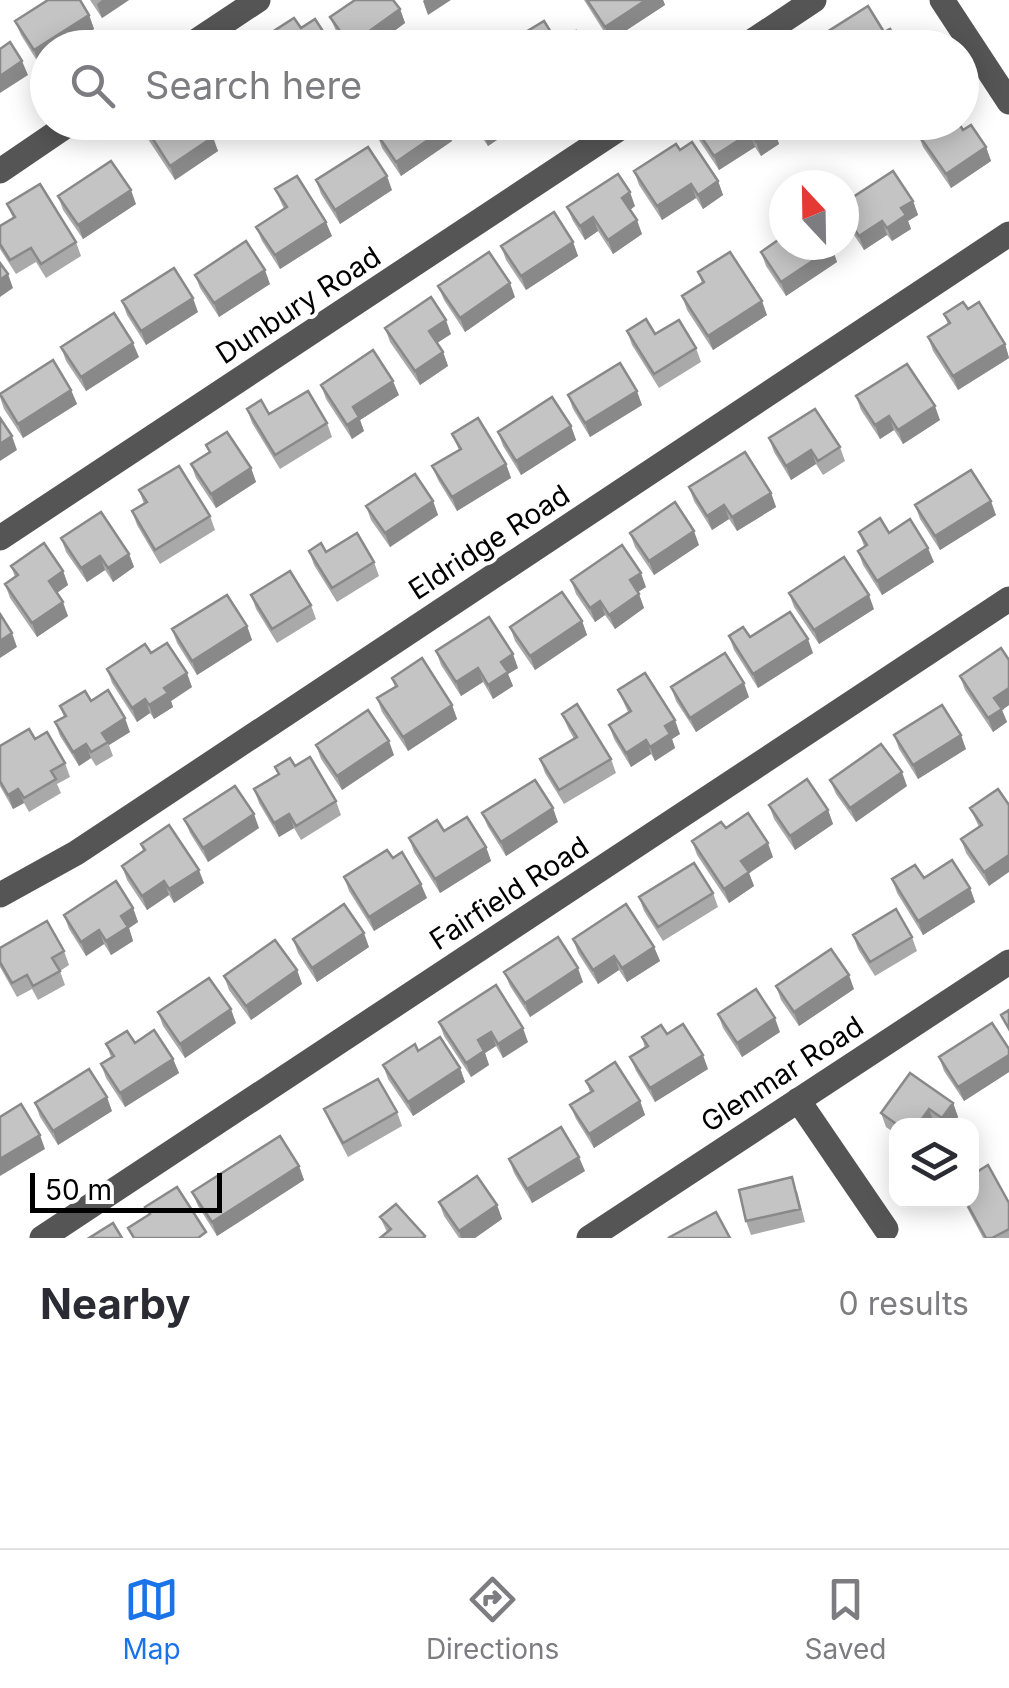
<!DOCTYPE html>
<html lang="en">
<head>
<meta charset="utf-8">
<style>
  :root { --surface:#fff; --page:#f7f7f7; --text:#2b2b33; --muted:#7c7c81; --line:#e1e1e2; --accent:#1a73e8 }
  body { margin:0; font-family:Inter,sans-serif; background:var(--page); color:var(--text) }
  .controls { position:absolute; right:30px; bottom:30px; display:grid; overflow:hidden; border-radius:20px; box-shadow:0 5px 25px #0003 }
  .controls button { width:90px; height:90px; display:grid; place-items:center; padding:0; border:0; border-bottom:2px solid var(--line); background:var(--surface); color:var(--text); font:50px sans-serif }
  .compass { position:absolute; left:769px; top:170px; width:90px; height:90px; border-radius:50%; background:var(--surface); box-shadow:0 5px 25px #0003; rotate:338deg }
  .scale { position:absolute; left:30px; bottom:25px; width:192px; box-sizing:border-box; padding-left:10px; border:5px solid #000; border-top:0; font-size:28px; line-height:35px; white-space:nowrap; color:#000; -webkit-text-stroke:8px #fff; paint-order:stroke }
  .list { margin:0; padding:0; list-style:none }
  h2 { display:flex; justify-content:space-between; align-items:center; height:130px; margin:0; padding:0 40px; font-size:42px }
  h2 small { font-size:32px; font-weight:400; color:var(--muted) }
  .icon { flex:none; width:55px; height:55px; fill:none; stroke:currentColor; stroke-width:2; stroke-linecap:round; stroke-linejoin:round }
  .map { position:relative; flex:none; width:1009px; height:1238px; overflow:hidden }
  .search { position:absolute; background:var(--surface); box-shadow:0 5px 25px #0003; left:30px; right:30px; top:30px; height:110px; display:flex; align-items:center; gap:25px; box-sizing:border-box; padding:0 35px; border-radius:55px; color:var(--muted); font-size:38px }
  .sheet { height:310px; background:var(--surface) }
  nav { display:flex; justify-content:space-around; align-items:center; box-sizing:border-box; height:140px; border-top:2px solid var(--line); background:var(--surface); font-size:28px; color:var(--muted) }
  nav a { display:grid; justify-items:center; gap:5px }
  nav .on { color:var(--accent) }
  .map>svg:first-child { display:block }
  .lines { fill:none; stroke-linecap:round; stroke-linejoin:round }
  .minor { stroke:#555; stroke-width:25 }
  .wall { fill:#a9a9a9 }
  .shaded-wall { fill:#898989 }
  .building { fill:#c4c4c4; stroke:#898989; stroke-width:2.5 }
  .labels { text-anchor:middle; stroke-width:8; stroke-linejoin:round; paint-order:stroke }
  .street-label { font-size:28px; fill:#000; stroke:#fff }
</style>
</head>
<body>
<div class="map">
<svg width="1009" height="1238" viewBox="0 0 1009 1238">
  <rect width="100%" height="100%" fill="#fff"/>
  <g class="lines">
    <path class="minor" d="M942,0l67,102
      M186,48l72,-48
      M742,48l72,-48
      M0,171l72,-49
      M0,538l629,-416
      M0,895l76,-42 933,-619
      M798,1100l88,129
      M42,1238l967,-639
      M589,1238l420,-276"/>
  </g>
  <path class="wall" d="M90,0h39l-27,18z
    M584,0h79l2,5 -55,36z
    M400,9l5,14 -34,25h-24l-11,-17 -6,-14z
    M89,15l5,14 -55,35 -18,-29 -6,-14z
    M140,122h63l15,29 -43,29 -33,-50z
    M467,122h47l-4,3 2,5 -24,16 -7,-10 -4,2z
    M694,126l80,4 5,14 -18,12 -6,-9 -36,23 -20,-30z
    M963,130l23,17 5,14 -40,27 -28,-41 -5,-13z
    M377,134l75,7 -51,35 -19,-28z
    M680,150l38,31 5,14 -20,14 -7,-11 -34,22 -23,-35 -5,-14z
    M316,180l76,10 -52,34 -19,-30z
    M275,189l57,47 -52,33 -18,-28 -6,-14 28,-18z
    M58,196l78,8 -53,35 -20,-29z
    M913,201l5,14 -10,6 3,8 -19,12 -5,-6 -23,15 -20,-30v-17z
    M7,204l69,38 5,14 -35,22 -10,-16 -20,12 -16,-25v-23l13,-8z
    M635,206l-5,4 12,24 -29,20 -15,-23 -13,9 -12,-19 -6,-14z
    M573,242l5,14 -52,34 -20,-30 -5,-14z
    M832,248l5,14 -51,34 -20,-30 -5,-14z
    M698,272l69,43 -54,35 -26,-40 -5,-14 20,-13z
    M195,275l75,9 -51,33 -19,-29z
    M438,286l77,11 -50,35 -21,-32z
    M122,301l76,11 -52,33 -19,-30z
    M968,309l37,35 4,14 -51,32 -25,-39 -5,-14 20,-13 -4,-10z
    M385,328l66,6 -14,9 6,9 5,14 -28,19 -30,-43z
    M627,331l28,3 41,14 5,14 -42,26 -27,-43z
    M61,347l78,10 -53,34 -20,-30z
    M321,385l78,10 -39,25 4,11 -12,8 -26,-40z
    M71,390l6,14 -54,34 -19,-29 -4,-12z
    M568,395l74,10 -52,32 -17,-28z
    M856,396l84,24 -37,24 -9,-14 -14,9 -19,-29z
    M247,409l80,14 5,14 -52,32 -28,-46z
    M571,426l5,14 -55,35 -18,-29 -5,-14z
    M452,434l54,30 5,14 -54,33 -19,-31 -6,-14 27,-16z
    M769,438l71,9 5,14 -22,14 -7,-11 -25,16 -17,-28z
    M206,445l45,23 5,14 -40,26 -20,-30 -5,-14 18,-11z
    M689,487l82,6 5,14 -39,24 -8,-12 -17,11 -18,-29z
    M139,490l71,26 5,14 -55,34 -23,-39 -5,-14 12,-7z
    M433,501l5,14 -48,32 -19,-27 -5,-14z
    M915,505l81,10 -56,35 -20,-31z
    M859,532l30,1 45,29 -52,33 -19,-30 -5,-14 6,-5z
    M630,533l69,12 -45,30 -19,-28z
    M61,538l68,16 5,13 -21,15 -8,-12 -18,12 -21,-30z
    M309,551l17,1 48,10 5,14 -42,26 -23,-37z
    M11,566l52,5 5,14 -11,8 11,23 -31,21 -27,-39 -5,-14 10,-7z
    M571,580l75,7 -8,5 6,16 -29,21 -10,-14 -10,7 -19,-28z
    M789,593l85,16 -55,35 -25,-37z
    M251,595l60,10 5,14 -39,24 -21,-34z
    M582,621l5,14 -52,35 -20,-29 -5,-14z
    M247,626l5,14 -55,35 -20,-32 -5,-14z
    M729,636l21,1 63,16 -55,35 -24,-38z
    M436,651l82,17 -10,6 5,12 -20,13 -10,-17 -22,14 -20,-31z
    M151,653l41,34 -21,14 2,6 -19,12 -4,-6 -13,9 -25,-39 -5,-14z
    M1009,660v45l-7,5 5,12 -14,10 -28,-42 -5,-14z
    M392,678l60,27 5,14 -49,32 -26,-39 -5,-14 18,-11z
    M671,687l78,10 -53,35 -20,-31z
    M618,690l62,44 -8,5 3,9 -20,13 -4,-7 -20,13 -17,-28 -5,-14 19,-13z
    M91,701l39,31 -21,13 4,11 -17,10 -5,-8 -12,8 -19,-30 -5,-14 9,-5 -4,-11z
    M562,714l49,45 5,14 -52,31 -19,-31 -5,-14 34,-20 -6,-11z
    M894,735l72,14 -48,30 -19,-30z
    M35,739l30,24 5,14 -13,7 4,9 -32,19 -5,-9 -11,6 -13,-23v-40z
    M316,745l78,10 -52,35 -21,-31z
    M295,766l41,35 5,14 -40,25 -7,-12 -15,9 -20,-34 -5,-14 24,-14 -3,-8z
    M830,780l77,6 -51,36 -20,-28z
    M769,805l59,5 5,14 -38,26 -21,-31z
    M1009,805l-20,81 -23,-33 -5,-14 18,-12 -9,-19z
    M482,813l76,9 -52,34 -18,-29z
    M184,819l75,9 -51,34 -18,-29z
    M444,831l42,16 5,14 -51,32 -26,-41 -5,-14z
    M692,841l81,16 -24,16 5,13 -25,17 -32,-48z
    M141,844l63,39 -30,20 -5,-8 -22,15 -20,-30 -5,-14 21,-15z
    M393,858l34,40 -53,33 -25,-40 -5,-14z
    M924,878l46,10 5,14 -52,33 -26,-42 -5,-14z
    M713,893l5,14 -55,34 -19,-30 -5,-14z
    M133,908l5,14 -9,6 4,13 -22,14 -7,-11 -18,12 -17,-27 -5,-14z
    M853,935l59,2 5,14 -42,25 -17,-27z
    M293,939l76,8 -52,35 -19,-29z
    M573,939l81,8 6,14 -33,21 -8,-12 -21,14 -20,-31z
    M0,948l64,3 5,14 -9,6 5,14 -27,15 -6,-11 -15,8 -17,-30z
    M297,970l5,14 -51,36 -22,-30 -5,-14z
    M504,972l79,10 -53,35 -20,-31z
    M776,986l78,3 -55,37 -18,-26z
    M158,1012l78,11 -51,35 -22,-32z
    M718,1014l62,18 -38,25 -19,-29z
    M439,1022l89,20 -25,16 -7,-12 -11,7 4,12 -18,12 -27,-41z
    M667,1034l41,35 -53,33 -19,-31 -6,-14 15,-9 -3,-11z
    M106,1044l67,15 6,14 -54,34 -19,-29 -5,-14 10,-7z
    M1009,1049v23l-45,29 -20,-30 -5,-14z
    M418,1051l42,17 5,14 -52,34 -25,-37 -5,-14z
    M586,1081l54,20 5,14 -51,33 -18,-29 -6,-14 20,-13z
    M35,1103l77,8 -54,34 -18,-28z
    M953,1103l5,14 -6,9h-14l-4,-3 -2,3h-36v8l-10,-7 -5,-14z
    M324,1109l73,3 5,14 -54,31 -18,-34z
    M509,1159l76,12 -53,32 -18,-30z
    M299,1166l5,14 -87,56 -19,-30 -6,-14z
    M797,1191l8,31 -54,13 -5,-14z
    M963,1200l46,3v35h-26z
    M439,1202l58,3 5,14 -27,19h-16l-15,-22z
    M380,1217l45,19 1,2h-46l7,-6z"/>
  <path class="shaded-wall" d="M102,0h27l-27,18 -5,-14z
    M424,0h27l-23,15 -5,-14z
    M646,0h17l2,5 -55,36 -5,-14z
    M400,9l5,14 -34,25h-20l-1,-3z
    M89,15l5,14 -29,19h-17v11l-9,5 -5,-14z
    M22,61l6,14 -28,18v-17z
    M216,122h20l-16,11z
    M476,122l5,14 -4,2 -5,-14z
    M497,122h17l-4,3 2,5 -24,16 -5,-14z
    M784,122h26l-21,14z
    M447,127l5,14 -51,35 -5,-14z
    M774,130l5,14 -18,12 -5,-14z
    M750,133l5,14 -36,23 -5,-14z
    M213,137l5,14 -43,29 -5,-14z
    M986,147l5,14 -40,27 -5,-14z
    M387,176l5,14 -52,34 -5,-14z
    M718,181l5,14 -20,14 -5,-14z
    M691,184l5,14 -34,22 -5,-14z
    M131,190l5,14 -53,35 -5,-14z
    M630,192l5,14 -8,6 -5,-14z
    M913,201l5,14 -10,6 3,8 -19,12 -5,-13 14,-20z
    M593,217l5,14 -13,9 -5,-14z
    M637,220l5,14 -29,20 -5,-14z
    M882,221l5,14 -23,15 -5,-14z
    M326,222l6,14 -52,33 -5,-14z
    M573,242l5,14 -52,34 -5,-14z
    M832,248l5,14 -51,34 -5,-14z
    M265,270l5,14 -51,33 -5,-14z
    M8,274l5,14 -13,9v-17z
    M510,283l5,14 -50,35 -5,-14z
    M193,298l5,14 -52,33 -5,-14z
    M762,301l5,14 -54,35 -5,-14z
    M446,320l5,14 -17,11 -5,-14z
    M133,343l6,14 -53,34 -5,-14z
    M1005,344l4,14 -51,32 -5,-14z
    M443,352l5,14 -28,19 -5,-14z
    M393,381l6,14 -39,25 4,11 -12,8 -5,-14 6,-18z
    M71,390l6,14 -54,34 -5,-14z
    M637,391l5,14 -52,32 -5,-14z
    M935,406l5,14 -37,24 -5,-14z
    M889,416l5,14 -14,9 -5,-14z
    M571,426l5,14 -55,35 -5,-14z
    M12,436l5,14 -17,11v-17z
    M811,450l5,14 -25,16 -5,-14z
    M506,464l5,14 -54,33 -5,-14z
    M251,468l5,14 -40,26 -5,-14z
    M771,493l5,14 -39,24 -5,-14z
    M433,501l5,14 -48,32 -5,-14z
    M991,501l5,14 -56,35 -5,-14z
    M724,505l5,14 -17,11 -5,-14z
    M694,531l5,14 -45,30 -5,-14z
    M928,548l6,14 -52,33 -5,-14z
    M129,554l5,13 -21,15 -5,-14z
    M100,556l5,14 -18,12 -6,-14z
    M63,571l5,14 -14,10 -5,-14z
    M641,573l5,14 -11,7 -5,-14z
    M639,594l5,14 -29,21 -6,-14z
    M869,595l5,14 -55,35 -5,-14z
    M600,601l5,14 -10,7 -5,-14z
    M63,602l5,14 -31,21 -5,-14z
    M582,621l5,14 -52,35 -5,-14z
    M247,626l5,14 -55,35 -5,-14z
    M12,633l5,14 -17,11v-17z
    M808,639l5,14 -55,35 -5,-14z
    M513,654l5,14 -10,6 5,12 -20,13 -5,-14 13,-23z
    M478,668l5,14 -22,14 -5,-14z
    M187,673l5,14 -21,14 2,6 -19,12 -5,-14 15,-17z
    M744,683l5,14 -53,35 -6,-14z
    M1009,688v17l-7,5 5,12 -14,10 -5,-14 6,-20z
    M145,699l5,14 -13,9 -5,-14z
    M452,705l5,14 -49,32 -5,-14z
    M125,718l5,14 -21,13 -7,-12z
    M675,720l5,14 -8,5 3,9 -20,13 -5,-14 15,-21z
    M961,735l5,14 -48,30 -5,-14z
    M646,740l5,14 -20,13 -5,-14z
    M389,741l5,14 -52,35 -5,-14z
    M86,744l5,14 -12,8 -6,-14z
    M902,772l5,14 -51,36 -6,-14z
    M18,789l6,14 -11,6 -5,-14z
    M553,808l5,14 -52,34 -5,-14z
    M828,810l5,14 -38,26 -5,-14z
    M254,814l5,14 -51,34 -5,-14z
    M289,814l5,14 -15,9 -5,-14z
    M768,843l5,14 -24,16 5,13 -25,17 -5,-14 17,-28z
    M486,847l5,14 -51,32 -5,-14z
    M1009,855v17l-20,14 -5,-14z
    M199,870l5,13 -30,20 -5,-14z
    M164,881l5,14 -22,15 -5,-14z
    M421,884l6,14 -53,33 -5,-14z
    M970,888l5,14 -52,33 -5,-14z
    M133,908l5,14 -9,6 4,13 -22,14 -5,-14 15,-25z
    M99,930l5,14 -18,12 -5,-14z
    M364,933l5,14 -52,35 -5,-14z
    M654,947l6,14 -33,21 -5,-14z
    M614,956l5,14 -21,14 -5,-14z
    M578,968l5,14 -53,35 -5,-14z
    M297,970l5,14 -51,36 -5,-14z
    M849,975l5,14 -55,37 -5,-14z
    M231,1009l5,14 -51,35 -5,-14z
    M775,1018l5,14 -38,25 -5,-14z
    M523,1028l5,14 -25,16 -5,-14z
    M491,1032l5,14 -11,7 4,12 -18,12 -5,-14 12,-23z
    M703,1055l5,14 -53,33 -5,-14z
    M1009,1055v17l-45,29 -6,-14z
    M173,1059l6,14 -54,34 -5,-14z
    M460,1068l5,14 -52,34 -5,-14z
    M107,1097l5,14 -54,34 -5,-14z
    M640,1101l5,14 -51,33 -5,-14z
    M953,1103l5,14 -6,9h-7l-3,-8z
    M929,1109l5,14 -2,3h-15z
    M40,1135l5,14 -45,27v-17z
    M579,1157l6,14 -53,32 -5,-14z
    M299,1166l5,14 -87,56 -5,-14z
    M497,1205l5,14 -27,19h-14l-2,-7z"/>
  <path class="building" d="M48,0h32l9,15 -55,35 -19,-29z
    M355,0h38l7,9 -50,36 -20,-28z
    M587,0h59l-41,27z
    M868,6l16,26 6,-3 10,16 -4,3h-59l-10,-16z
    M294,18l7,10 14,-9 19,29h-61l-7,-12z
    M544,21l13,21 19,-11 10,17h-67l2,-2 -5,-8z
    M10,42l12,19 -22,15v-27z
    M142,122h61l10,15 -43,29z
    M394,122h50l3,5 -51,35 -19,-28z
    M477,122h20l-14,10z
    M699,122h70l5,8 -18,12 -6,-9 -36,23 -20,-30z
    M935,122h23l5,8 8,-5 15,22 -40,27 -28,-40z
    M692,142l26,39 -20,14 -7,-11 -34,22 -23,-35 42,-27 4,6z
    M368,147l19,29 -52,34 -19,-30z
    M111,161l20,29 -53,35 -20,-29z
    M893,171l20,30 -12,7 5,7 -19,13 -5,-7 -23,15 -15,-22v-11z
    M618,174l12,18 -8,6 15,22 -29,20 -15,-23 -13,9 -13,-19z
    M297,176l29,46 -51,33 -19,-28 31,-20 -12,-18z
    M40,184l36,58 -35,22 -10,-16 -21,12 -10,-16v-18l15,-9 -8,-13z
    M554,212l19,30 -52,34 -20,-30z
    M784,236v9h46l2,3 -51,34 -20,-30z
    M246,241l19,29 -51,33 -19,-28z
    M489,252l21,31 -50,35 -22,-32z
    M730,252l32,49 -54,35 -26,-40 22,-14 -6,-10z
    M0,263l8,11 -8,6z
    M174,268l19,30 -52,33 -19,-30z
    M431,297l15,23 -17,11 14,21 -28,19 -30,-43z
    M963,302l5,7 11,-7 26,42 -52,32 -25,-39 22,-14 -6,-9z
    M114,313l19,30 -52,34 -20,-30z
    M646,319l9,15 24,-14 17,28 -42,26 -27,-43z
    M373,350l20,31 -40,26 6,10 -12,8 -26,-40z
    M53,360l18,30 -53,34 -18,-30z
    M620,363l17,28 -52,32 -17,-28z
    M907,364l28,42 -37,24 -9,-14 -14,9 -19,-29z
    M308,391l19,32 -52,32 -28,-46 14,-9 8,14z
    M552,397l19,29 -55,35 -18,-29z
    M815,409l25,38 -22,14 -7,-11 -25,16 -17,-28z
    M0,418l12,18 -12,8z
    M478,418l28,46 -54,33 -20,-31 29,-17 -9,-15z
    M227,432l24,36 -40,26 -20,-30 19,-12 -4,-7z
    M745,452l26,41 -39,24 -8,-12 -17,11 -18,-29z
    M179,466l31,50 -55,34 -23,-39 15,-9 -8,-12z
    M971,470l20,31 -56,35 -20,-31z
    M415,474l18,27 -48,32 -19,-27z
    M675,502l19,29 -45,30 -19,-28z
    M101,512l28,42 -21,14 -8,-12 -19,12 -20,-30z
    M880,518l9,15 21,-14 18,29 -51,33 -19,-30 9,-6 -8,-13z
    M357,533l17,29 -42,26 -23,-37 12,-8 5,9z
    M44,543l19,28 -14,10 14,21 -31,21 -27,-39 13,-9 -7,-9z
    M622,545l19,28 -11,7 9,14 -30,21 -9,-14 -10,7 -19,-28z
    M844,557l25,38 -55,35 -25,-37z
    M290,571l21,34 -39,24 -21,-34z
    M562,592l20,29 -52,35 -20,-29z
    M227,595l20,31 -55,35 -20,-32z
    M790,612l18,27 -55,35 -24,-38 14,-9 7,10z
    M0,614l12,19 -12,8z
    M489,617l24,37 -12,8 7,10 -20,13 -10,-17 -22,14 -20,-31z
    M167,643l20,30 -23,15 4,5 -19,12 -4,-6 -13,9 -25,-39 38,-25 6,9z
    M1001,648l8,12v28l-15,10 8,11 -14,9 -28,-42z
    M725,653l19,30 -54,35 -19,-31z
    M422,658l30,47 -49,32 -26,-39 20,-12 -5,-8z
    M645,673l30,47 -10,6 5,8 -20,13 -4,-7 -20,13 -17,-28 22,-14 -13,-21z
    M108,690l17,28 -23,15 6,9 -17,10 -5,-8 -13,8 -18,-30 11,-6 -6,-10 25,-15 6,10z
    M577,704l34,55 -52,31 -19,-31 37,-22 -15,-23z
    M942,705l19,30 -48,30 -19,-30z
    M368,710l21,31 -52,35 -21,-31z
    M29,729l6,10 12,-7 18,31 -14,8 5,8 -32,19 -6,-9 -10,6 -8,-14v-35z
    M881,744l21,28 -52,36 -20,-28z
    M310,757l26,44 -40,25 -7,-12 -15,9 -20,-34 25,-15 -4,-7 15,-9 5,8z
    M807,779l21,31 -38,26 -21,-31z
    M535,780l18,28 -52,34 -19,-29z
    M235,786l19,28 -51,34 -19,-29z
    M998,789l11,16v50l-25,17 -23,-33 21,-14 -12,-17z
    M748,813l20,30 -27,18 8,11 -25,17 -32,-48 29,-19 5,6z
    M467,817l19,30 -51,32 -26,-41 28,-18 7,11z
    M169,825l30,45 -30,19 -5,-8 -22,15 -20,-30 23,-16 -4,-6z
    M387,850l6,8 9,-6 19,32 -52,33 -25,-40z
    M952,860l18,28 -52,33 -26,-42 23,-14 9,13z
    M694,863l19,30 -55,34 -19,-30z
    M116,881l17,27 -12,8 7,11 -22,14 -7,-11 -18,12 -17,-27z
    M344,904l20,29 -52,35 -19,-29z
    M626,904l28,43 -32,21 -8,-12 -21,14 -20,-31z
    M896,909l16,28 -42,25 -17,-27z
    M47,921l17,30 -12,7 8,13 -27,15 -6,-11 -15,8 -12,-21v-14z
    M558,937l20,31 -53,35 -21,-31z
    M275,940l22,30 -51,36 -22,-30z
    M831,949l18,26 -55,37 -18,-26z
    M209,978l22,31 -51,35 -22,-32z
    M496,985l27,43 -25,16 -7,-12 -13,8 6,11 -18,12 -27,-41z
    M756,989l19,29 -38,25 -19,-29z
    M1009,1010v19l-8,-14z
    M992,1023l17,26v6l-51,32 -19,-30z
    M683,1024l20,31 -53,33 -20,-31 18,-11 -6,-9 19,-12 6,9z
    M154,1030l19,29 -53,34 -19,-29 13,-8 -8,-12 21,-13 8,12z
    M440,1037l20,31 -52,34 -25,-37 32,-21 3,7z
    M615,1062l25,39 -51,33 -19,-29 23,-14 -7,-10z
    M89,1069l18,28 -54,34 -18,-28z
    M910,1073l43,30 -11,15 -13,-9 -12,17h-18l-18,-13z
    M378,1079l19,33 -54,31 -19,-34z
    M21,1104l19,31 -40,24v-42z
    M561,1127l18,30 -52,32 -18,-30z
    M280,1136l19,30 -87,56 -20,-30z
    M988,1165l21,38v26l-17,9h-6l-21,-38h7v-25z
    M477,1176l20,29 -38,26 -20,-29z
    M792,1177l8,32 -54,12 -7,-31z
    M177,1187l29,45 -8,6h-64l-6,-10 22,-14 -5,-7z
    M396,1204l29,32 -2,2h-43l11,-9 -11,-12z
    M716,1212l14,26h-62z
    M113,1223l9,15h-33z"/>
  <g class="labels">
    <g class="street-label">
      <text transform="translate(298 305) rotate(-33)" y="10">Dunbury Road</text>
      <text transform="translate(489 542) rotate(-33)" y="10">Eldridge Road</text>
      <text transform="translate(509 893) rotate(-33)" y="10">Fairfield Road</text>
      <text transform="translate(782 1074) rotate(-33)" y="10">Glenmar Road</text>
    </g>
  </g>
</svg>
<div class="controls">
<button><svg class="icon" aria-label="layers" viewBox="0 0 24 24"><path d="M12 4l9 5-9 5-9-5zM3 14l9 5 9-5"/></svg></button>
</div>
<svg class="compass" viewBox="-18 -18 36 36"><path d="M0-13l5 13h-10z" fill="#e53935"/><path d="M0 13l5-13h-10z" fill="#7c7c81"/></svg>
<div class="scale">50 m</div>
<div class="search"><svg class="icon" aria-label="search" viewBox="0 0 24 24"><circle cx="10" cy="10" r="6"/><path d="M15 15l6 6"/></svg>Search here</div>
</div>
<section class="sheet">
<h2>Nearby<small>0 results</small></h2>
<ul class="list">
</ul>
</section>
<nav>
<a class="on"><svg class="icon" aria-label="map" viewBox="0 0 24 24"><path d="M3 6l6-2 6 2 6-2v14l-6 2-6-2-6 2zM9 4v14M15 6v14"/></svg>Map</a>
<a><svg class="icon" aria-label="directions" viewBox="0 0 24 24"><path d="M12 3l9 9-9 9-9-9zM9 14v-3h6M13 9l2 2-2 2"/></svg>Directions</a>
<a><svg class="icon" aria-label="saved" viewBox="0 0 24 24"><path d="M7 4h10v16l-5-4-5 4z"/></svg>Saved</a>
</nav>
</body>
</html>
